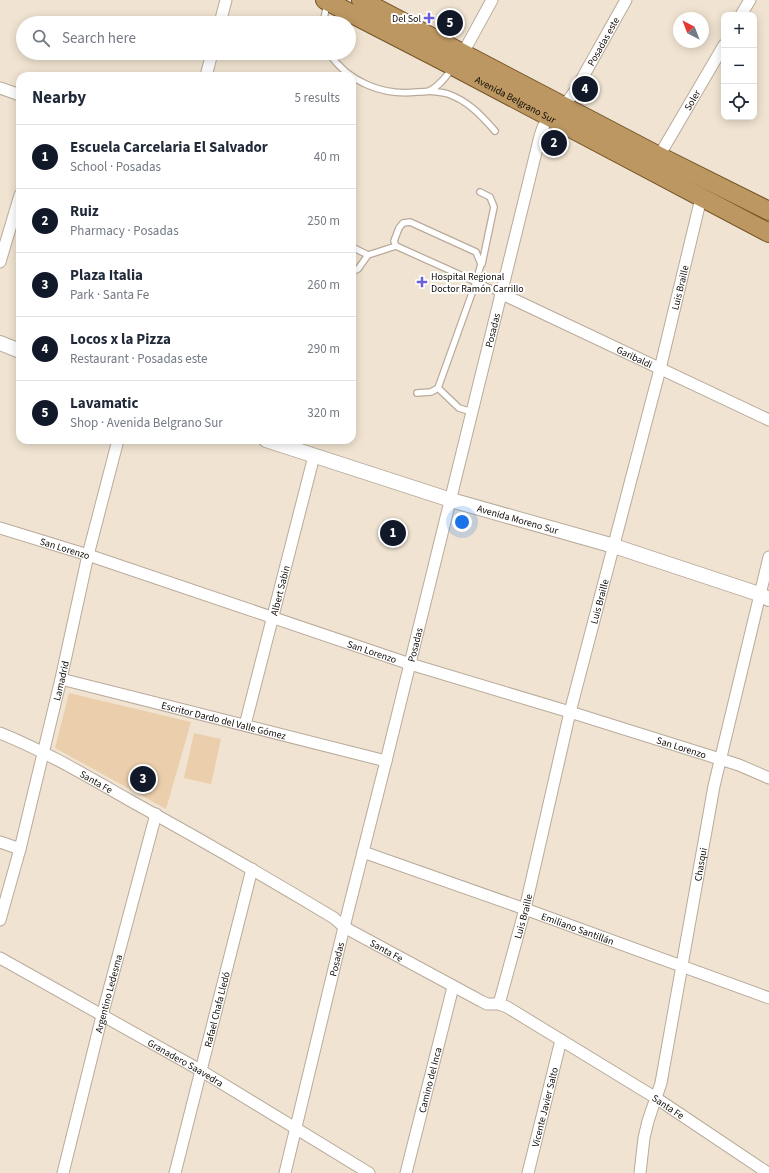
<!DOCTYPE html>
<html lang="en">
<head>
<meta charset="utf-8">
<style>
  :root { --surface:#fff; --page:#f6f6f7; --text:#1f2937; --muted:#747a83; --line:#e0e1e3; --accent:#111827 }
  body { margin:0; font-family:"Source Sans 3",sans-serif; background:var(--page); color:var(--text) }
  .controls { position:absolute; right:12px; top:12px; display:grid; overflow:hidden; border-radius:8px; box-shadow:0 2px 10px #0003 }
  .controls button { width:36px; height:36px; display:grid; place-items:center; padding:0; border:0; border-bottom:1px solid var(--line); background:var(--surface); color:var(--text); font:20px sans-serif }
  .compass { position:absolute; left:673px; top:12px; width:36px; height:36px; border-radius:50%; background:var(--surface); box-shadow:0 2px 10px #0003; rotate:318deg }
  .you { position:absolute; left:462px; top:522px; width:14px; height:14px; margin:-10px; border:3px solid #fff; border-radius:50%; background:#1a73e8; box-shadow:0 0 0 6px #1a73e833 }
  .badge { display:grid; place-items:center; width:26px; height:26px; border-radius:50%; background:var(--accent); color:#fff; font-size:13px; font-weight:700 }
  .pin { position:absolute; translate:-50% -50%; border:2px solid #fff; box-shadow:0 1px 4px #0006 }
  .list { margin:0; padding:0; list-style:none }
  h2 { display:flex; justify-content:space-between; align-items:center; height:52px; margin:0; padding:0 16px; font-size:17px }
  h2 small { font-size:13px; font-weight:400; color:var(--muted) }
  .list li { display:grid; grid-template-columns:26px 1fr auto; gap:12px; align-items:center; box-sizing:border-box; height:64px; padding:0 16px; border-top:1px solid var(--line) }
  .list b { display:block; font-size:15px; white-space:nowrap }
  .list p { margin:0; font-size:13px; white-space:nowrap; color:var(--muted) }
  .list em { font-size:13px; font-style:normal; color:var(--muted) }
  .icon { flex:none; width:22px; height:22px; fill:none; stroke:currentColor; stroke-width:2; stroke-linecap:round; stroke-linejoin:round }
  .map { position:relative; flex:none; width:769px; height:1173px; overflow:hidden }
  .search { position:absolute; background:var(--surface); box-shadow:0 2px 10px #0003; left:16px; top:16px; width:340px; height:44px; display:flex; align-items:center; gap:10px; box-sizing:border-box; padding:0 14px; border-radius:22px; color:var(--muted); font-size:15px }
  .panel { position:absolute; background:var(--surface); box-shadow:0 2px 10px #0003; left:16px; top:72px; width:340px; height:372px; border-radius:12px }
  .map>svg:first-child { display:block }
  .green { fill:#ebcfac }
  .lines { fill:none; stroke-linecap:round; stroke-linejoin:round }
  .service-casing { stroke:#b9ab9b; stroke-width:8 }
  .minor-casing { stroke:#b9ab9b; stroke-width:13 }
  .tertiary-casing { stroke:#b9ab9b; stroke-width:16 }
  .trunk-casing { stroke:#755528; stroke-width:20 }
  .service { stroke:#fff; stroke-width:5.5 }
  .minor { stroke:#fff; stroke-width:11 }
  .tertiary { stroke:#fff; stroke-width:14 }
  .trunk { stroke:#bc9762; stroke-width:18 }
  .poi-dot { fill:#6c60da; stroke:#fff; stroke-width:1.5 }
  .labels { text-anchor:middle; stroke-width:4; stroke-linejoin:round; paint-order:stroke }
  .poi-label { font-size:10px; fill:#100b06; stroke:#fff; text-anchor:end }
  .street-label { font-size:10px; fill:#100b06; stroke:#fff }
</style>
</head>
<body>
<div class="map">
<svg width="769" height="1173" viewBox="0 0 769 1173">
  <rect width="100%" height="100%" fill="#f0e3d1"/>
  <path class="green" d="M69,693l122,29 -25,87 -111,-61z
    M194,733l27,6 -10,45 -27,-6z"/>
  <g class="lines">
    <g class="service-casing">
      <path id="service" d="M323,23l4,-19
        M329,53c19,29 54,43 88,39 3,0 8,0 12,-1 10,-4 17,-15 24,-23
        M429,91c6,1 13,1 19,3 20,7 33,21 47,37
        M480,192l10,5 4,10 -12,57
        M352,247l16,8
        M352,272l6,-3 10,-14 28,-9
        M438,388l21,20 13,4
        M417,393l14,-1 7,-4 38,-106 5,-18 -5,-12 -66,-30 -7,1 -4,5 -5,13 2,5 80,36 24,11"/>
    </g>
    <g class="minor-casing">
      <g id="minor">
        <path d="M741,15l9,-15"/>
        <path d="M220,23l6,-23"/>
        <path d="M463,53l29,-53"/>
        <path d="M206,76l6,-23"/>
        <path d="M0,88l20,7"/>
        <path id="s1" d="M659,156l65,-111"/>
        <path d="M0,262l20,-67"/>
        <path id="s2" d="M500,293l269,127"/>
        <path id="s3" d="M0,528l88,27 322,109 160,48 169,53 30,13"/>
        <path id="s4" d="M61,679l325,82"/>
        <path id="s5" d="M245,725l69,-269"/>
        <path id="s6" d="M0,733c45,18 87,43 129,67 69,38 137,77 205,118l10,9 11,6 126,68 6,3h12l8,3 149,91 112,75"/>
        <path d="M0,842l20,7"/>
        <path id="s7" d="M363,852l162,57 244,89"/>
        <path id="s8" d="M0,920l20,-71 41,-170 27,-124 30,-115"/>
        <path id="s9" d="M0,958l200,112 169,103"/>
        <path id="s10" d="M499,1004l26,-95 45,-197 90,-343 41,-171"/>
        <path id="s11" d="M63,1173l39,-157 54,-202"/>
        <path id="s12" d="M175,1173l77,-304"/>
        <path id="s13" d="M285,1173l59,-246 42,-166 154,-625 3,-9 6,-9 15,-12 11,-15 51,-91"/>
        <path id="s14" d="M406,1173l47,-186"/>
        <path id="s15" d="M528,1173l33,-133"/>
        <path id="s16" d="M640,1173l4,-35 4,-17 13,-38 53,-297 55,-229"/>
      </g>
    </g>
    <g class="tertiary-casing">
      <g id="tertiary">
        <path d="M0,343l20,8"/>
        <path id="s17" d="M266,440l185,60 163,46 145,48 10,5"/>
      </g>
    </g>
    <g class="trunk-casing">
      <g id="trunk">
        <path id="s18" d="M325,0l130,67 314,166"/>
        <path d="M361,0l298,156 110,55"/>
      </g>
    </g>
    <use href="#service" class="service"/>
    <use href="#minor" class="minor"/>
    <use href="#tertiary" class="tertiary"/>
    <use href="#trunk" class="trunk"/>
  </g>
  <g class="poi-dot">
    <path d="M427 12h4v4h4v4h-4v4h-4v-4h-4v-4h4z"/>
    <path d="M420 276h4v4h4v4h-4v4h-4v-4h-4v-4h4z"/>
  </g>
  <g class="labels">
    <g class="poi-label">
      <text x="421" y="22">Del Sol</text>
      <text x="431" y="280" text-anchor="start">Hospital Regional<tspan x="431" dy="12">Doctor Ramón Carrillo</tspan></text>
    </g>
    <g class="street-label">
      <text dy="4" stroke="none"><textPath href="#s13" startOffset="1183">Posadas este</textPath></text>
      <text dy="4" stroke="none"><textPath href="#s18" startOffset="215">Avenida Belgrano Sur</textPath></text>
      <text dy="4" stroke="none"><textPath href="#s1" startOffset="65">Soler</textPath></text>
      <text dy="4" stroke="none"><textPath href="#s10" startOffset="739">Luis Braille</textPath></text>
      <text dy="4" stroke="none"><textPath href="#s13" startOffset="868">Posadas</textPath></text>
      <text dy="4" stroke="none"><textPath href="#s2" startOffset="149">Garibaldi</textPath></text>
      <text dy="4" stroke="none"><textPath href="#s17" startOffset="264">Avenida Moreno Sur</textPath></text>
      <text dy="4" stroke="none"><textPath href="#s3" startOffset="68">San Lorenzo</textPath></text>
      <text dy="4" stroke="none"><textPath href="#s5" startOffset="139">Albert Sabin</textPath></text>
      <text dy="4" stroke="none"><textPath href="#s10" startOffset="415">Luis Braille</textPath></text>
      <text dy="4" stroke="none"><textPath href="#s13" startOffset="544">Posadas</textPath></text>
      <text dy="4" stroke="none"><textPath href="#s3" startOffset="392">San Lorenzo</textPath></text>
      <text dy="4" stroke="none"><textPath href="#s8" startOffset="247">Lamadrid</textPath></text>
      <text dy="4" stroke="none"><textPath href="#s4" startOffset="168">Escritor Dardo del Valle Gómez</textPath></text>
      <text dy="4" stroke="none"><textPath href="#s3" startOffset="716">San Lorenzo</textPath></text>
      <text dy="4" stroke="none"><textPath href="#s6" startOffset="108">Santa Fe</textPath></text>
      <text dy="4" stroke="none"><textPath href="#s16" startOffset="315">Chasqui</textPath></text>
      <text dy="4" stroke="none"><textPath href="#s10" startOffset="91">Luis Braille</textPath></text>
      <text dy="4" stroke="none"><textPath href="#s7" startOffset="228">Emiliano Santillán</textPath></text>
      <text dy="4" stroke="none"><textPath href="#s6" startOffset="444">Santa Fe</textPath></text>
      <text dy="4" stroke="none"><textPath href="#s13" startOffset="220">Posadas</textPath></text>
      <text dy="4" stroke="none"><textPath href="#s11" startOffset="185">Argentino Ledesma</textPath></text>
      <text dy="4" stroke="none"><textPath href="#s12" startOffset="169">Rafael Chafa Lledó</textPath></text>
      <text dy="4" stroke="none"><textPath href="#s9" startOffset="213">Granadero Saavedra</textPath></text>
      <text dy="4" stroke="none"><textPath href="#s14" startOffset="96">Camino del Inca</textPath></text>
      <text dy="4" stroke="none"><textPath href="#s6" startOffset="768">Santa Fe</textPath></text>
      <text dy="4" stroke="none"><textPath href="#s15" startOffset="68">Vicente Javier Salto</textPath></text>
    </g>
  </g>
</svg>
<div class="controls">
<button>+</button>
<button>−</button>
<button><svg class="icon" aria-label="locate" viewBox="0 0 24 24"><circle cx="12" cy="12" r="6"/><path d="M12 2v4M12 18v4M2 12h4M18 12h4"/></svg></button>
</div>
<svg class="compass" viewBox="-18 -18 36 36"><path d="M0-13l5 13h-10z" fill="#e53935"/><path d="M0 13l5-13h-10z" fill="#747a83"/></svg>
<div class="you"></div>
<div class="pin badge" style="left:393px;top:533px">1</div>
<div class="pin badge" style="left:554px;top:143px">2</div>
<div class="pin badge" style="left:143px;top:779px">3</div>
<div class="pin badge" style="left:585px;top:89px">4</div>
<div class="pin badge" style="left:450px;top:23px">5</div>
<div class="search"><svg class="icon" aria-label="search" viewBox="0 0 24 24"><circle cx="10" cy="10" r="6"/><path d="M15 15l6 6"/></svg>Search here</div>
<section class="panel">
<h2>Nearby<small>5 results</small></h2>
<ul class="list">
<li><span class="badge">1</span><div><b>Escuela Carcelaria El Salvador</b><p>School · Posadas</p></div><em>40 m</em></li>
<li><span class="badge">2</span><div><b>Ruiz</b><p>Pharmacy · Posadas</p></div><em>250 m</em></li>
<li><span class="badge">3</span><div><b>Plaza Italia</b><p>Park · Santa Fe</p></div><em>260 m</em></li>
<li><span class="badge">4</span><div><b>Locos x la Pizza</b><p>Restaurant · Posadas este</p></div><em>290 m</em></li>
<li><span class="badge">5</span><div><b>Lavamatic</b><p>Shop · Avenida Belgrano Sur</p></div><em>320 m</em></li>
</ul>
</section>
</div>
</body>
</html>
